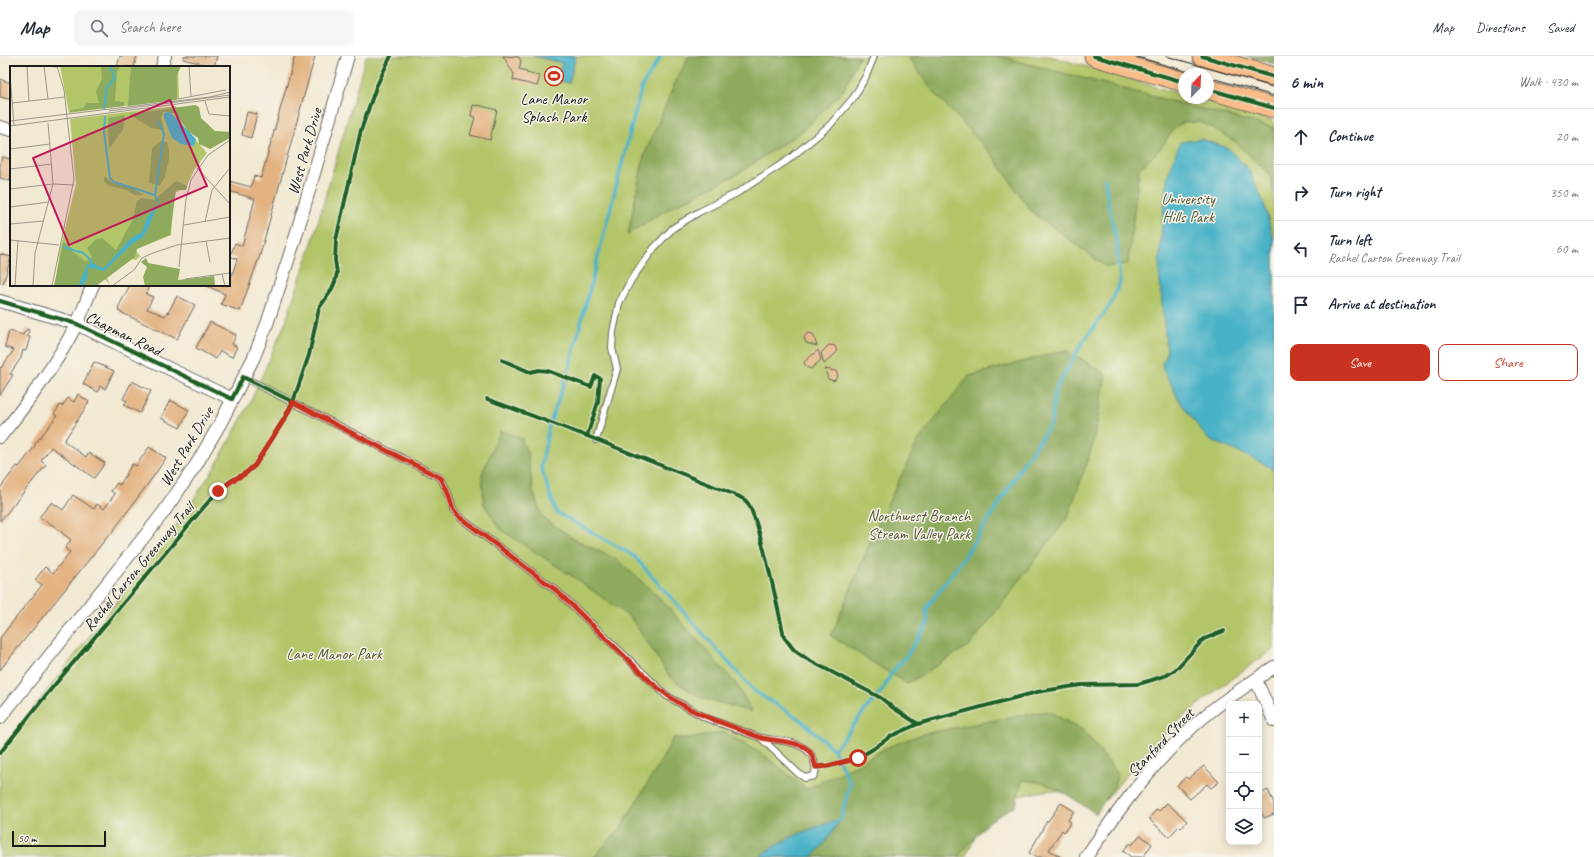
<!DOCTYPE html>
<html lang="en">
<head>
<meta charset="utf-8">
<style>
  :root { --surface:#fff; --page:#f6f6f7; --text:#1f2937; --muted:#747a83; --line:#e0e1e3; --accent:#c8321e }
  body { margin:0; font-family:Caveat,sans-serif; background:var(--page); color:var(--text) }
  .controls { position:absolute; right:12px; bottom:12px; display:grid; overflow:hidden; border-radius:8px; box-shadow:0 2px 10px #0003 }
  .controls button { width:36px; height:36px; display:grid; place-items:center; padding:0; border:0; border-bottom:1px solid var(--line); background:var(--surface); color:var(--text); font:20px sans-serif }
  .compass { position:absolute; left:1178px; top:12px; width:36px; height:36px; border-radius:50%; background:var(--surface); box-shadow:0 2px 10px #0003; rotate:23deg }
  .scale { position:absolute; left:12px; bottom:10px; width:94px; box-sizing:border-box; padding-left:4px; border:2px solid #1c1c1c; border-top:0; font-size:11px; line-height:14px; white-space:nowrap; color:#1c1c1c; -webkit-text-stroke:3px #f7f3e8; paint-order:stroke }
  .stop { position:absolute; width:12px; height:12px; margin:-9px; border:3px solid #c8321e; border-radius:50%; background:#fff }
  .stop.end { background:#c8321e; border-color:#fff; box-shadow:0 1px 4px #0008 }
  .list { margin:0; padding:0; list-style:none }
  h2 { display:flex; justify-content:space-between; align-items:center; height:52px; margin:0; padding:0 16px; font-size:17px }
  h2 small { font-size:13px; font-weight:400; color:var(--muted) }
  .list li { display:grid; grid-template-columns:26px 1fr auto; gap:12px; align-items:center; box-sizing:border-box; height:56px; padding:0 16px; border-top:1px solid var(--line) }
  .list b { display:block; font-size:15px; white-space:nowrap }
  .list p { margin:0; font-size:13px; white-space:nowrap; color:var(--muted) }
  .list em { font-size:13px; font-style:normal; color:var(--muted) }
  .actions { display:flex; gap:8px; padding:12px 16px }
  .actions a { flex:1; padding:9px 0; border:1px solid var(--accent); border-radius:8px; text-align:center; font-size:14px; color:var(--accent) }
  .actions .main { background:var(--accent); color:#fff }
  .icon { flex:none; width:22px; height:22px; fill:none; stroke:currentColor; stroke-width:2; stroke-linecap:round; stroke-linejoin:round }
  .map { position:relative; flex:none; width:1274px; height:801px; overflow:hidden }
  header { display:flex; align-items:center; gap:24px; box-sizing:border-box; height:56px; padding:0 20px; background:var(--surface); border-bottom:1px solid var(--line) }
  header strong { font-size:19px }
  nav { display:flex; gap:22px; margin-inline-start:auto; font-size:14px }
  .search { width:280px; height:36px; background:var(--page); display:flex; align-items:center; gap:10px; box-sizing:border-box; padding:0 14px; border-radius:8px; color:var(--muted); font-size:15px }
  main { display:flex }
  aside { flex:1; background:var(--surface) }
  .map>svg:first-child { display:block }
  .green { fill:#b3c569; stroke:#687042 }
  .forest { fill:#8eaa5d; stroke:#55633c }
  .water { fill:#49b2c7; stroke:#326772 }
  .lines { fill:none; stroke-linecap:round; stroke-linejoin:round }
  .stream { stroke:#49b2c7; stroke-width:3.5 }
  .building { fill:#e3b281 }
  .service-casing { stroke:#67645c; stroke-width:8 }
  .minor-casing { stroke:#67645c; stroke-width:14 }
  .primary-casing { stroke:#67645c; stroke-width:21 }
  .service { stroke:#fff; stroke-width:6 }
  .minor { stroke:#fff; stroke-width:12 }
  .primary { stroke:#f8bd89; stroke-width:19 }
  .tram { stroke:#1c1c1c; stroke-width:1 }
  .cycleway-casing { stroke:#f7f3e8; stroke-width:6 }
  .cycleway { stroke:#1b5e20; stroke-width:4 }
  .route { stroke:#c8321e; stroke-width:5 }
  .labels { text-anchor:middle; stroke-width:3; stroke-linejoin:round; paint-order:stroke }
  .poi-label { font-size:16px; fill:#1c1c1c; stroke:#f7f3e8 }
  .street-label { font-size:16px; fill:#1c1c1c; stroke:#f7f3e8 }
  .park-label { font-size:16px; fill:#515737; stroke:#f7f3e8 }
  .inset-river { fill:none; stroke:#49b2c7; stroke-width:2 }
  .inset-road { fill:none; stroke:#9c978a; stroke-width:1 }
  .view { fill:#c2185b; fill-opacity:0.15; stroke:#c2185b; stroke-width:2 }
  .inset-edge { fill:none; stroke:#1c1c1c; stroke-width:2 }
</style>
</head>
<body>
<header>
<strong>Map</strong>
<div class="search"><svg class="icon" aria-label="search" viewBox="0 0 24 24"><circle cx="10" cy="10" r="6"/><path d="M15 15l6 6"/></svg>Search here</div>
<nav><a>Map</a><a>Directions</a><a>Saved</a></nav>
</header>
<main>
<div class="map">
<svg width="1274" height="801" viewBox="0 0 1274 801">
  <rect width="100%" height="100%" fill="#f7f3e8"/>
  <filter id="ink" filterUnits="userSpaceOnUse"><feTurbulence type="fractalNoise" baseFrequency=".025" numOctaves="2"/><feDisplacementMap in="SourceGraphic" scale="8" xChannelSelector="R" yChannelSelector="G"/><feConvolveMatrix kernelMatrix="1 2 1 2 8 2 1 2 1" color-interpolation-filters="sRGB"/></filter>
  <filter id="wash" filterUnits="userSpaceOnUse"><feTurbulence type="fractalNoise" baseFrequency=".012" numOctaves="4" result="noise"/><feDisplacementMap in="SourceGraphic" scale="16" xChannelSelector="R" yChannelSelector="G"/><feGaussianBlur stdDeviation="0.9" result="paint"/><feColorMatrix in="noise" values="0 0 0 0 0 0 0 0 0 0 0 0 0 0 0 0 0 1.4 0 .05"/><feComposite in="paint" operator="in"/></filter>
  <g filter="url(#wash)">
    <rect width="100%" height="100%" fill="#f2e9d3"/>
    <path class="green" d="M366,0h684l134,39v3h11l79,23v528c-50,34 -99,70 -139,115 -10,12 -19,24 -29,36l-57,-10 -55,11 -29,56h-965v-106l175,-224 40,-60 36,-66 35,-80 26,-78z"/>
    <path class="forest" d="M689,0h170l-16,35 -41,40 -63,42 -71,36 -40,25 16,-78 31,-73z
      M907,0h91l276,72v65l-5,-20 -35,-32 -25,-15 -10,-4h-13l-7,2 -7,7 -11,17 -22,21 -11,95 -22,3 -75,-56 -38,-55 -61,-66z
      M1246,0h28v8z
      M1066,294l40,24 -13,70 -25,73 -97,127 -64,40 -76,-48 45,-108 42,-87 51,-65z
      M500,375l21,7 7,17 5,37 10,26 31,21 43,21 41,36 79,89 15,27 -53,-15 -29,-20 -39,-59 -56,-40 -75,-49 -16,-25 -2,-30z
      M1048,655l36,20 33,42 -1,10 -20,31 -28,-19 -24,-12 -22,-3 -6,25 -29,18 -29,34h-364l26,-28 40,-66 13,-25h20l31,-6 41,24 42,33 57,-28 22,-13 36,-14 89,-17z"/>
    <path class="water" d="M533,0h43l-7,27 -12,-3 5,-17z
      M1201,83l27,9 21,22 15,33 10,39v229l-6,-5 -61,-28 -27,-36 -10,-20 -6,-10 -2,-9 5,-8 -8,-83 3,-50 6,-48 12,-32z
      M841,763l-17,25 -12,13h-52c20,-18 55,-30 81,-38z"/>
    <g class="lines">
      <path class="stream" d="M661,0l-19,30 -73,283 -20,57 -8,41 15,45 78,44 120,135 47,29 33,30 16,33 -9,36 -4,2
        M834,694l31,-40 17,-19 9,-17 16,-19 21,-32 -2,-14 39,-53 34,-52 26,-43 26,-37 4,-34 28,-48 28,-38 9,-22 -3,-39 -9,-41 -3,-23"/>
    </g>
    <g id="blocks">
      <path class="building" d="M120,0h17l-3,11h-17z
        M184,0h33l-3,11 -31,-8z
        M295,0h20l-55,199 -20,56 -19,-7 4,-10 -20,-9h24l8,-26 -7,-3 5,-13 7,3 13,-47 -26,-8v-10l22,6 3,-11 7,2z
        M503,0l16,1 2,4 -2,8 8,2 -1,2 14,3 -3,10 -24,-6 1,-6z
        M0,23l11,4v11l-2,5 -9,-2z
        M473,49l5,1v-1l19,5 -7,30 -20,-5 5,-18 -4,-1z
        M247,56l10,2 -6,24 -9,-3z
        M2,101l9,2v22l-11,-3v-13z
        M0,198l11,3 -8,27 -3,-1z
        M130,229h19l-3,9 7,3 -6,12 18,7 2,-4 1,1 9,-17 18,9 -18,34 -59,-28 1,-2 -1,-1z
        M210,266l26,13 -4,9 5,3 -5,10 -12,-6 -4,8 -20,-11z
        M27,273l2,1 -2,6 3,1 -4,14 -3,-1 -2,8 -11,16 3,1 -13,20v-28l1,1 13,-18 -9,-3 4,-16 14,4z
        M808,277l5,1 4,12 -11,-3 -2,-6z
        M829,289l6,1 2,6 -13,12 -3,-11z
        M818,294l3,10 -10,9 -5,-2 -2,-5z
        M94,306l20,9 -9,18 -5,-3 -2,6 -15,-8z
        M825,313l11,2 2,5 -4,5 -6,-2z
        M132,325l19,10 -11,22 -16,-8 3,-4 -4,-2z
        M78,338l11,8 -25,39 22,16 3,-4 16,10 -11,15 -43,-31 -10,14 5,4 -46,56v-33l17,-22 2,1 16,-21v-2l22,-28 -3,-2 6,-9 2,1 6,-8 6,4z
        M170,344l19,10 -9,18 -19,-10z
        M149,391l17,11 -13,19 -43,58h-1l-109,135v-32l42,-53 -7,-5 10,-13 8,6 17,-21 -5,-4 6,-8 -17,-14 -15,-9 13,-15 11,8 10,-15 21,14 3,-5 7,5 11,-15 -4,-3 6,-8 3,2 12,-21 4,2z
        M1204,710l15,16 -8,6 -4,-4 -17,15 -13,-14 9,-8 2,2z
        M1268,734l6,13v11l-10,4 -5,-11v-12z
        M1061,747l13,8 -6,9 3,2 -7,10 -2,-2 -13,20 12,7h-25l-7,-4 18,-32h1z
        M1167,747l20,18 -6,7 -2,-2 -10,11 -19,-17 1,-1 -2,-1 8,-9 2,2z
        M1140,779l12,9 -9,13h-12l-8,-6 7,-8 2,2z"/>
    </g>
  </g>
  <g filter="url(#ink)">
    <use href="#blocks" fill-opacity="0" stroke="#67645c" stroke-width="1"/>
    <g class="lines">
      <g class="service-casing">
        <path id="service" d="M243,321l198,101 7,15 5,17 5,6 99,75 110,105 39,22 55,20 38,36 6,4 9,-2c3,-5 1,-10 0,-15 -6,-21 -35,-20 -53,-23
          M596,384l21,-71 -5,-21 1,-16 6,-29 12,-23 23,-32 19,-20 26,-16 38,-19 51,-33 42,-35 24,-28 12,-21 8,-20"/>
      </g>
      <g class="minor-casing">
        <path id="minor" d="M162,11l3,-11
          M0,71l11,3
          M0,245l77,23 155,75
          M0,381c28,-35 56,-72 76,-112 7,-13 11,-27 17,-40
          M1256,624l18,41
          M0,662l163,-205 33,-48 25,-43 33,-65 13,-33 27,-82 54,-186
          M1086,801c37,-54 78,-110 130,-150 19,-14 39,-27 58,-40"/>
      </g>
      <g class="primary-casing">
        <path id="primary" d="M1094,0l90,26
          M1202,0l72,21
          M1208,33l66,19"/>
      </g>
      <use href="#service" class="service"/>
      <use href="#minor" class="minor"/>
      <use href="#primary" class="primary"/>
      <path class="tram" d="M1134,0l62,18
        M1166,0l108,31
        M1208,21l66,19"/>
      <g class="cycleway-casing">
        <path id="cycleway" d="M1094,0l90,26
          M1202,0l72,21
          M1208,33l66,19
          M0,245l77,23 155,75 11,-22 50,25
          M502,304l28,12 9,-2 9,1 43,16 4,-11 5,2 -2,24 -11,34 151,60c3,2 6,3 8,5 13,13 33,113 38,136l10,13 13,9 74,39 11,9 26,17
          M487,343l105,39
          M0,697l47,-59 156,-186 15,-17 13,-10 15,-8 9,-8 30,-47 8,-16 16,-47 10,-47 12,-17 4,-9 2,-9 -2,-13 1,-20 25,-110 15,-43 15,-31
          M816,711l12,-1 30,-8 15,-9 18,-13 27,-12 119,-32 44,-7 57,-1 14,-4 15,-5 8,-5 29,-31 20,-8"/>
      </g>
      <use href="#cycleway" class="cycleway"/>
    </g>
  </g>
  <g class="lines" filter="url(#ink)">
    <path class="route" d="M218,435l14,-10 14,-8 9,-8 30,-47 8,-16 47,25 101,51 7,15 5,17 5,6 99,75 94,91c27,24 49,33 82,45 10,4 19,8 29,11 12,3 32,3 42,9 8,4 9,12 12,20l12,-1 30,-8"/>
  </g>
  <defs>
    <g id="stadium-ring" transform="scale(1)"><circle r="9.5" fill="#f7f3e8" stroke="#c8321e" stroke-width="1.5"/><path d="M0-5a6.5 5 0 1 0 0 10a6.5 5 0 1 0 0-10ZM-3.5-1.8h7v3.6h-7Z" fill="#c8321e"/></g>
  </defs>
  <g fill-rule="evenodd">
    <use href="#stadium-ring" x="554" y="20"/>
  </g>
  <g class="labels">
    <g class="poi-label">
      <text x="554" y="48">Lane Manor<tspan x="554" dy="18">Splash Park</tspan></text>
    </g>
    <g class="street-label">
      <text transform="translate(304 95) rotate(-74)" y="6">West Park Drive</text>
      <text transform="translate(124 277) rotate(26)" y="6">Chapman Road</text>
      <text transform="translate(186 390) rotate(-59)" y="6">West Park Drive</text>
      <text transform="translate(138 510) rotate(-50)" y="6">Rachel Carson Greenway Trail</text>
      <text transform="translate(1160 686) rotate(-46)" y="6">Stanford Street</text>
    </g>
    <g class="park-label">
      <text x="1188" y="148">University<tspan x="1188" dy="18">Hills Park</tspan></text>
      <text x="919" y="465">Northwest Branch<tspan x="919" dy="18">Stream Valley Park</tspan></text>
      <text x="334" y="603">Lane Manor Park</text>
    </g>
  </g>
  <g transform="translate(10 10)">
    <rect width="220" height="220" fill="#f2e9d3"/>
    <path d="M50,0h118l1,33 -110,14zM166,40l7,19 24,28 -13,17 -8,18 -12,5 -3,42 -36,14 5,7 -4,4 -4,-1 -25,19 3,7 -5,-6 -9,7h-41l5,-37 16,-65 -6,-65z" fill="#b3c569"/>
    <path d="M91,0h19l-3,6 -2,29 9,1v4l-54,6 1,-2 12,-2 4,-5h12l-3,-12 6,-12zM121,0h50l-4,9v25l-49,6zM185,39l4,2 2,11 14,13 15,1v6l-20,11 -11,-5 -1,-6 -9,-6 -14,-19 -12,-1 -2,6 3,11 -2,1 -11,-2 -22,-14zM115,49l-2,15 -14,19 -1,-31zM151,75l6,1 2,8v9l-4,18 -5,8 -11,-2 3,-35zM94,110l9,7 16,3 15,9h-10l-7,-5 -18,-4 -5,-5zM166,115l11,5 -1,4h-10l-6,45 -33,14 -2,8 -39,29h-42l9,-43h6l3,8 13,10 7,-3 -5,-10 9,-9 6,-1 14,12 17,-31 4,-18 5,-3 12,2zM136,192l2,5 32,6 -2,11 36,-4 1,9 -70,1 -2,-9 4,-10 -6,-5z" fill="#8eaa5d"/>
    <path d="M160,46l26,27 -2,7 -13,-2 -9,-6 -8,-20v-5zM149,136l-12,29 -6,8 -7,3 -30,29 -16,-4 -1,12 -5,7h-4l9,-21 6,-2 8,5 4,-1 26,-29 11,-6 5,-14z" fill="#49b2c7"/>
    <path class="inset-river" d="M94,43l3,-22 8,-9 -5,-12M95,50l-1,16 6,46 4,4 41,13 3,7M145,129l9,-61 -6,-13M53,181l20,6 8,7v4"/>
    <path class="inset-road" d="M17,0l2,35M34,0l4,33M35,0l12,1M179,0l2,31M0,9l4,50M168,33l48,-9M195,35l4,13 21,2M2,37l53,-6M99,45l121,-16M0,55l200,-24 20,-5M0,60l220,-29M0,83l40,-5M187,102l33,36M0,103l42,-5M0,123l43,-5 21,1M0,141l39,-5M195,156l7,-32 18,-22M0,158l34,-3M174,159l46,-8M0,174l49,5M196,175l4,21M169,201l7,-68 5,-19 17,-25 22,-15M212,208l3,12M175,213l45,-6M5,220l3,-46M23,220l2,-33 18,-69 -5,-61M42,220l22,-107 -10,-89 -7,-24M102,220l22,-16 8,-12 11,-5 24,-8 53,-7"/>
    <path class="view" d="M160,34l37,86 -138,59 -36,-87z"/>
    <rect width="220" height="220" class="inset-edge"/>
  </g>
</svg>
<div class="controls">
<button>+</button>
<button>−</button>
<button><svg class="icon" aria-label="locate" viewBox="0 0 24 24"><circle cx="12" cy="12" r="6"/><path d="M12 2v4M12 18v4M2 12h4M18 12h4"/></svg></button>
<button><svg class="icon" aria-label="layers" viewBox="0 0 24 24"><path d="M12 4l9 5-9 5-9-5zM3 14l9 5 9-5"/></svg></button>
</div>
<svg class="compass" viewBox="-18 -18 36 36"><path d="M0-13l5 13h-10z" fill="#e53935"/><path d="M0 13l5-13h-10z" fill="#747a83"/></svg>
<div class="scale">50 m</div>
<div class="stop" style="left:858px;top:702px"></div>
<div class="stop end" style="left:218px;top:435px"></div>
</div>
<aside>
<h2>6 min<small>Walk · 430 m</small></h2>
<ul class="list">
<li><svg class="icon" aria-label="ahead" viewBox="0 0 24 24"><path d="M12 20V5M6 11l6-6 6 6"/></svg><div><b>Continue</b></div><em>20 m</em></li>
<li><svg class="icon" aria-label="right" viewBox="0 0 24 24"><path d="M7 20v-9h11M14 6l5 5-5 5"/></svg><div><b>Turn right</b></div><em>350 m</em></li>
<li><svg class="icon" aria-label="left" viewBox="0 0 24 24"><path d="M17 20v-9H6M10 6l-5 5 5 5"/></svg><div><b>Turn left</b><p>Rachel Carson Greenway Trail</p></div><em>60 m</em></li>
<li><svg class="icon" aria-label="arrive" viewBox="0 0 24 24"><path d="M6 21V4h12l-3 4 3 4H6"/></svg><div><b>Arrive at destination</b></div></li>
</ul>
<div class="actions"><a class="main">Save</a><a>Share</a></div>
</aside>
</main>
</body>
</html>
